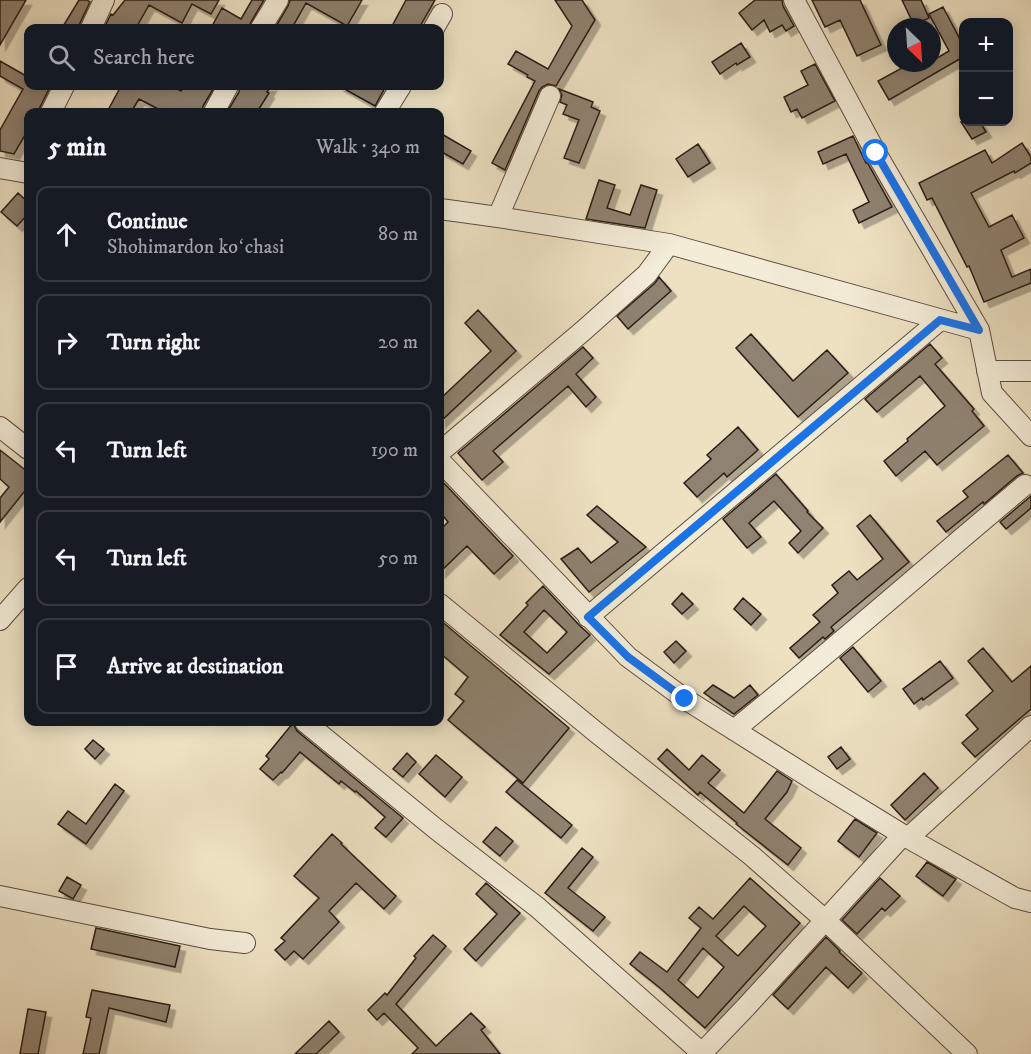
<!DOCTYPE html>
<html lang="en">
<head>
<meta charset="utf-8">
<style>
  :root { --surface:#171b24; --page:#242831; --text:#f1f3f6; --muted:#9ea1a6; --line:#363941 }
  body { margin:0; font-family:"IM FELL DW Pica",serif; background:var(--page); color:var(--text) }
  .controls { position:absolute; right:18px; top:18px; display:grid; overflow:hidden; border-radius:12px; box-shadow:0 3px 15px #0003 }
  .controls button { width:54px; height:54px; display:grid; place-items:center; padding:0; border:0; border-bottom:2px solid var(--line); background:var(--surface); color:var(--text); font:30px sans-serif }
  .compass { position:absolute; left:887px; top:18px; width:54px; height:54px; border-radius:50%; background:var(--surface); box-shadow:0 3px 15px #0003; rotate:155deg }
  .stop { position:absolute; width:18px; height:18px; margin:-14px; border:4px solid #1a73e8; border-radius:50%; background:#fff }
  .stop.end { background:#1a73e8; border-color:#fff; box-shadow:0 2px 6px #0008 }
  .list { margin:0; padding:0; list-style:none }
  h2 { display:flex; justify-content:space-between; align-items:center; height:78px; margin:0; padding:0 24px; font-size:26px }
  h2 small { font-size:20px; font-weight:400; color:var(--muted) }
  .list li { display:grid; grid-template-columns:39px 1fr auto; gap:18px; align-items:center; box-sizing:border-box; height:96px; margin:0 12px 12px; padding:0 12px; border:2px solid var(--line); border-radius:12px }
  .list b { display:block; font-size:22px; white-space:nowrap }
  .list p { margin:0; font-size:20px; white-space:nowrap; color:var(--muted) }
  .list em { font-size:20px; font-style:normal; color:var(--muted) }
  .icon { flex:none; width:33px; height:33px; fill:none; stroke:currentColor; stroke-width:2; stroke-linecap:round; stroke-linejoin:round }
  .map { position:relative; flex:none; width:1031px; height:1054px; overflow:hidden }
  .search { position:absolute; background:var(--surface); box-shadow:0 3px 15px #0003; left:24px; top:24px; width:420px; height:66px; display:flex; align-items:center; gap:15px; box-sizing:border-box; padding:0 21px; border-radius:12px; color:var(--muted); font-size:22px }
  .panel { position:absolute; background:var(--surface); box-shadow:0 3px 15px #0003; left:24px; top:108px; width:420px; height:618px; border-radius:12px }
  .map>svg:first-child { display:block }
  .building { fill:#8f826f; stroke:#2a1b15; stroke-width:1.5; fill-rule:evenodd; filter:url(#shadow) }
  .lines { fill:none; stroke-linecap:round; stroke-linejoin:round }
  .minor-casing { stroke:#5b4c40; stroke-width:22 }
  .minor { stroke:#f3ecd7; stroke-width:20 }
  .route { stroke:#1a73e8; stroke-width:8 }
</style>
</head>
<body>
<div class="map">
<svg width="1031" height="1054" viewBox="0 0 1031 1054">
  <defs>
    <filter id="shadow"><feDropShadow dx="5.5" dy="5.5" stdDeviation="0" flood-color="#0004"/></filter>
  </defs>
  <rect width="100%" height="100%" fill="#ede1c2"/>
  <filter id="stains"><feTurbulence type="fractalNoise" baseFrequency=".00333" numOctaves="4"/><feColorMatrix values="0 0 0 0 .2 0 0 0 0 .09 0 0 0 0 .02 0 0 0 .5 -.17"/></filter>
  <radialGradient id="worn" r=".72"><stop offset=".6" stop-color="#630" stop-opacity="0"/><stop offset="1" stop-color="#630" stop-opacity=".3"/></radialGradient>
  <path class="building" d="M0,0h26l-26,45z
    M79,0h8l3,2 -10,21 -1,5h-17z
    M125,0h94l-8,14 -19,-10 -10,19 -33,-18 -13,23h-32l7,-14 2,1z
    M252,0h12l-13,22 -2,6h-38l11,-20 19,11z
    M290,0h72l-15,26 -41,-23 -14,25h-17l13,-22z
    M406,0h29l-16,28h-28z
    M555,0h27l13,20 -39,66 -8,-2 -6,3 -3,4 -34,79 -13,-7 43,-82 -8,-4 1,-2 -20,-11 8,-13 32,18 24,-43z
    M755,0h27l1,6 11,20 -8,5 -4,-6 -12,7 -6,-12 -12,10 -13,-17z
    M812,0h48l21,45 -24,11 -17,-36 -15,7z
    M902,0h19l8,18 -15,7z
    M943,7l20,38v12l-74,43 -11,-19 33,-18h5l3,6 10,-6h3v-2l17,-10 -20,-37z
    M741,43l9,14 -13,8 -1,-2 -16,11 -8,-12z
    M0,61l28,16v9h16l5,3 -9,18 -1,5h-11v18l-14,24 -14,-3v-21l23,-41 -23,-13z
    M815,64l20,37 -33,17 -5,-9 -6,3 -7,-15 24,-12 -7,-14z
    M114,86h57l10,5 3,-5h31l-12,20 -1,6h-38l-25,-13 -8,13h-24l13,-24z
    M240,86h31l-4,6 2,1 -12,19h-30l12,-20z
    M339,86h47l-11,20z
    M559,89l34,13 -2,5 9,4 -21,52 -15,-5 15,-38 -16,-6 4,-9 -7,-3 2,-7z
    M961,122h19l6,10 -14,7z
    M440,133l31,18 -8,13 -23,-13z
    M853,136l13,27 1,-1 25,45 -33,16 -6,-13 16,-8 -23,-48 -23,10 -5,-12z
    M1022,143l9,14v6l-16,10 -1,-2 -43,22 18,34 23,-12 12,23 -23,12 11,27 19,-8v14l-47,19 -15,-36 -2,1 -35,-69 -5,2 -8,-17 66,-33 7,13z
    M698,144l12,19 -22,14 -12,-18z
    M599,180l16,5 -8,23 23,7 11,-30 16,5 -12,38 -59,-9z
    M18,193l10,9v12l-11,12 -16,-14z
    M659,277l12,14 -43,38 -11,-13 38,-33z
    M478,310l38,41 -76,71v-23l51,-48 -26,-28z
    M751,334l42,47 34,-31 21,23 -50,44 -62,-69z
    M930,344l12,14 -7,6 39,45 -2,2 12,15 -47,39 -12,-14 -29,25 -12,-15 24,-20 -1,-2 38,-33 -25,-30 -43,36 -12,-13z
    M583,347l10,11 -17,16 20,23 -10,10 -18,-21 -75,65 10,11 -21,18 -24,-27z
    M738,427l20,23 -31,27 -3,-4 -27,24 -13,-14 27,-24 -4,-4z
    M0,450l28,22v15l-28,35v-24l9,-11 -9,-8z
    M1008,455l15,18 -6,3 -33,28 -1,-2 -37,30 -9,-11 31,-24 -5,-6z
    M776,474l32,37 -1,1 16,16 -25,25 -9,-10 12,-12 -27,-30 -25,22 12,14 -14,11 -24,-29z
    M440,479l73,77 -19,18 -27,-28 -27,26v-42l8,-8 -8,-10z
    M1031,496v12l-25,21 -6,-7z
    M597,506l49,41 -57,45 -28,-33 17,-11 13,15 27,-21 -31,-27z
    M870,515l39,47 -78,65 3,4 -9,8 -2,-2 -24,21 -9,-10 30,-26 -7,-7 25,-22 -6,-8 17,-14 8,9 26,-21 -26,-33z
    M543,586l36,39 11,10 -41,39 -49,-39 28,-30 -2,-2zM544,610l23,22 -20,21 -23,-21z
    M682,593l11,11 -11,10 -10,-10z
    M743,598l18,16 -10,11 -17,-16z
    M440,620l129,108 -46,55 -75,-63 16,-19 -9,-7 13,-17 -28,-24z
    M676,641l10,10 -12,12 -10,-11z
    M853,647l28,34 -13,11 -28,-34z
    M983,648l29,34 19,-16v43l-56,48 -13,-14 16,-14 -12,-14 27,-24 -25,-30z
    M940,661l13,17 -30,22 -1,-2 -8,6 -11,-15z
    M713,685l21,13 16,-13 8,10 -24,19 -30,-21z
    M293,723l4,8 106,87 -17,19 -11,-9 10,-11 -29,-26 -1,1 -14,-11 -2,3 -39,-32 -18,21 -1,-1 -8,8 -13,-11 9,-10 -3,-3z
    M93,740l11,9 -9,10 -10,-10z
    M841,747l9,12 -13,10 -9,-12z
    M667,749l22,21 13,-15 18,15 -12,13 36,30 33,-42 15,10 -5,11 -22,27 36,29 -13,17 -52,-41 1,-1 -37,-31 -2,3 -40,-36z
    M407,753l9,9 -13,15 -10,-8z
    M436,755l26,22 -17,20 -26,-23z
    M924,773l14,15 -33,32 -14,-15z
    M517,780l55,45 -11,13 -55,-46z
    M115,784l9,7 -38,53 -28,-20 10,-13 18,13z
    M855,819l22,14 -18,24 -21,-16z
    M496,827l17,14 -13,15 -17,-14z
    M332,834l10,9 -1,1 55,52 -12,13 -28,-26 -27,28 10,11 -36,37 -9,-8 -9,9 -10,-10 10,-9 -4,-3 38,-40 -25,-22z
    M582,848l11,9 -25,31 37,29 -12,14 -48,-38z
    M927,862l29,17 -13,17 -27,-20z
    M67,877l14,8 -8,14 -14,-8z
    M750,878l50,45 -95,105 -45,-40 -30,-24 10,-12 27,20 34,-44 -12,-10 10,-11 14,12zM744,906l22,20 -28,30 -22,-20zM703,948l21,19 -26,31 -20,-18z
    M880,878l20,18 -15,15 -3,-3 -25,26 -15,-14z
    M486,883l34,30 -44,48 -12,-12 33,-35 -21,-20z
    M96,928l84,18 -5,21 -84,-18z
    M433,935l13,11 -50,58 40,42 35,-33 14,14 -4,3 19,24h-88l6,-6 -34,-35 -7,7 -9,-10 17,-17 2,2 29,-37 -2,-2z
    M826,937l14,14 -1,1 23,21 -14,15 -22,-21 -38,42 -15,-14z
    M92,990l78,15 -4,17 -57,-14 -10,46h-16l8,-36 -5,-1z
    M28,1009l18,3 -8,42h-18z
    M329,1021l10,11 -23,22h-21z"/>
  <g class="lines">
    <g class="minor-casing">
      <path id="minor" d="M794,0l82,153 103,177 13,63 39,43
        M91,28l13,-28
        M261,28l17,-28
        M434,28l8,-14
        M51,112l13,-26
        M214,112l14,-26
        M385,112l16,-26
        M0,168l28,5
        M440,209l58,8 171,27 310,86
        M498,217l52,-121
        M987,371h44
        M0,427l28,22
        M440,452l143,-121 64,-57 22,-30
        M440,461l188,196 57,42 135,85 88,54 107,60 16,4
        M440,604l157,129 155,123 73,64 142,134
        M588,617l352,-297
        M0,620l28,-32
        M305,722l131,107 101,78 166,147
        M734,730c99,-80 194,-164 291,-245
        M908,838l123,-112
        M0,896l210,43 35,4
        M702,1053l44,-46 157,-172"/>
    </g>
    <use href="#minor" class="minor"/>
  </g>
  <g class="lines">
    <path class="route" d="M685,699l-57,-42 -40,-40 352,-297 39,10 -103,-177"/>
  </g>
  <rect width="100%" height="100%" filter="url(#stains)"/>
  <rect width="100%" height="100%" fill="url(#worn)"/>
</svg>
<div class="controls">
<button>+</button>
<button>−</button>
</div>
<svg class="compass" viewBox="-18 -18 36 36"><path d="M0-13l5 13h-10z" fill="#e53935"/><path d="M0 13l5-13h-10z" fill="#9ea1a6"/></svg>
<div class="stop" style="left:876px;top:153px"></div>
<div class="stop end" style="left:685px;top:699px"></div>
<div class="search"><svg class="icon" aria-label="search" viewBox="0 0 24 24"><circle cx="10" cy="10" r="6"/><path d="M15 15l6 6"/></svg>Search here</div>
<section class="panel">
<h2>5 min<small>Walk · 340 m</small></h2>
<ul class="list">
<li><svg class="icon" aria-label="ahead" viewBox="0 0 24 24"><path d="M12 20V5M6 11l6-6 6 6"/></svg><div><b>Continue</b><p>Shohimardon koʻchasi</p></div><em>80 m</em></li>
<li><svg class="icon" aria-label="right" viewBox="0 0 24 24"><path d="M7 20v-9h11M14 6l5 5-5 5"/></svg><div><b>Turn right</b></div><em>20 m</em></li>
<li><svg class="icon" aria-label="left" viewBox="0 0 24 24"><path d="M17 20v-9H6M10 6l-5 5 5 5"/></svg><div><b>Turn left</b></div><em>190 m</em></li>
<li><svg class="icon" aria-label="left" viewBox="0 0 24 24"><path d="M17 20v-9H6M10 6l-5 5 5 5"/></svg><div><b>Turn left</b></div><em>50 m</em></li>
<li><svg class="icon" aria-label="arrive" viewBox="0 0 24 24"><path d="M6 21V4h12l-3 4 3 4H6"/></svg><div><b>Arrive at destination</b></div></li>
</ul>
</section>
</div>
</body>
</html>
